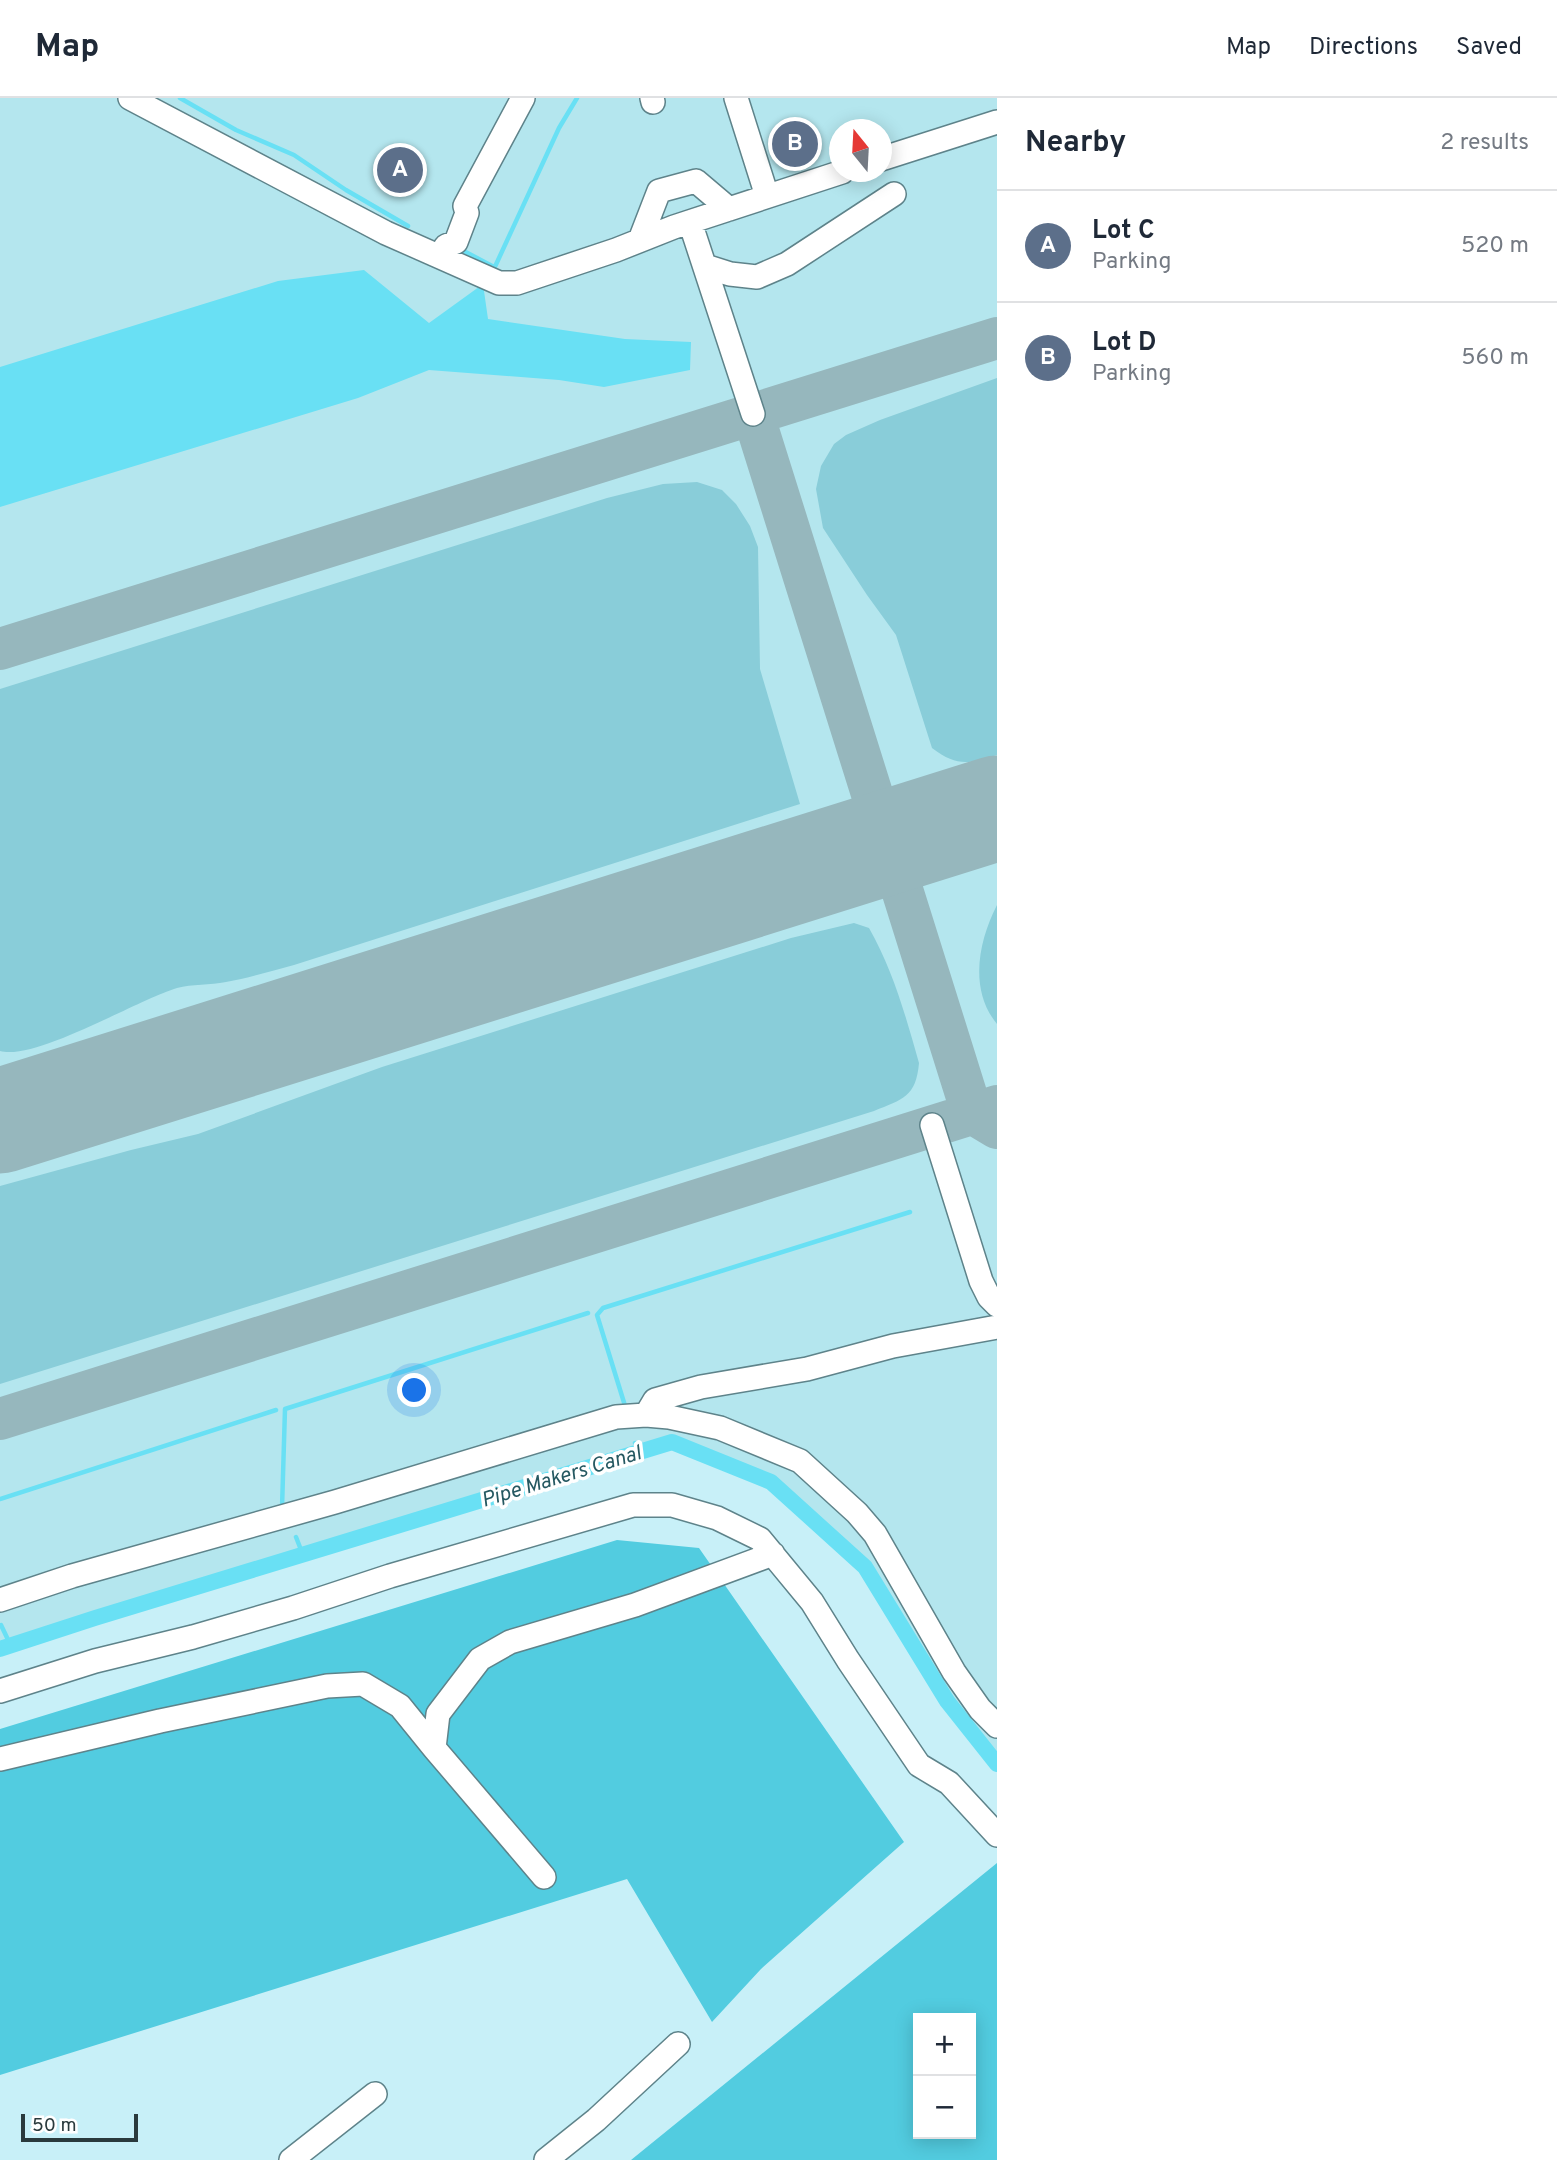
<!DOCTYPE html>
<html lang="en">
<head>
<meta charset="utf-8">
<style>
  :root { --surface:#fff; --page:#f6f6f7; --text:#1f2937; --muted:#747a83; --line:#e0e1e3; --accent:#2563eb }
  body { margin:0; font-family:Overpass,sans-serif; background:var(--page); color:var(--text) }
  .controls { position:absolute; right:21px; bottom:21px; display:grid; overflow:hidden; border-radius:0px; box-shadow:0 4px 18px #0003 }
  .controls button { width:63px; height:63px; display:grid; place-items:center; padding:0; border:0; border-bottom:2px solid var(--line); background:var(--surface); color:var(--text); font:35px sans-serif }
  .compass { position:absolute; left:829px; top:21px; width:63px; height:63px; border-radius:50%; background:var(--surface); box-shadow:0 4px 18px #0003; rotate:342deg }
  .scale { position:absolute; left:21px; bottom:18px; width:117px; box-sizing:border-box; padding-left:7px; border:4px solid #2a3a3d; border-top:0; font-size:19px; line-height:24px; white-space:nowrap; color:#2a3a3d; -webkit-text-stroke:5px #fff; paint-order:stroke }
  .you { position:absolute; left:415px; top:1293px; width:24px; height:24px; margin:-18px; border:5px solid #fff; border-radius:50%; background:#1a73e8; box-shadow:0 0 0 10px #1a73e833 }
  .badge { display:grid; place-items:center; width:46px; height:46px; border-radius:50%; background:var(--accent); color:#fff; font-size:23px; font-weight:700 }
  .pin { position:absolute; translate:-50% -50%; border:4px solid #fff; box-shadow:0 2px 7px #0006 }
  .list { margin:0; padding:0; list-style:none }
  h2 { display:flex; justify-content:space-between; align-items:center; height:91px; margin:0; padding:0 28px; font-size:30px }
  h2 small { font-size:23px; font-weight:400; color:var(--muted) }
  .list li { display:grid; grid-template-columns:46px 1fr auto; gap:21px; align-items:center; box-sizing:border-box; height:112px; padding:0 28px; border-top:2px solid var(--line) }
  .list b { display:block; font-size:26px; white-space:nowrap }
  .list p { margin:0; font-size:23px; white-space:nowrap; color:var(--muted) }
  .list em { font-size:23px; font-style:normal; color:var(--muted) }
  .map { position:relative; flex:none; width:997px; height:2062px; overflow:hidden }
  header { display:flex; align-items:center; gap:42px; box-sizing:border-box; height:98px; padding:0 35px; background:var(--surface); border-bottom:2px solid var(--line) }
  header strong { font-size:33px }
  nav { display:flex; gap:38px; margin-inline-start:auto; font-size:24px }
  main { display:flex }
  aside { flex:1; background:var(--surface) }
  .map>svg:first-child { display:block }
  .built { fill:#b4e6ee; fill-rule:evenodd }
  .green { fill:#89cdd9 }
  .forest { fill:#52cce0; fill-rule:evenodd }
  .water { fill:#69e0f4 }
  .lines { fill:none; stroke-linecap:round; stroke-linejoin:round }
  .stream { stroke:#69e0f4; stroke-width:4.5 }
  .canal { stroke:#69e0f4; stroke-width:16 }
  .taxiway { stroke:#96b7bd; stroke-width:42 }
  .runway { stroke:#96b7bd; stroke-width:105 }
  .minor-casing { stroke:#5e838a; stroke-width:26 }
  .minor { stroke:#fff; stroke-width:23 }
  .labels { text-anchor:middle; stroke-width:7; stroke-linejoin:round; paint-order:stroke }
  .water-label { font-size:21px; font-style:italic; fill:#255861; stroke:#fff }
</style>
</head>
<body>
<header>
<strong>Map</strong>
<nav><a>Map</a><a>Directions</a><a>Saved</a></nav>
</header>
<main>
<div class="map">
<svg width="997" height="2062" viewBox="0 0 997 2062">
  <rect width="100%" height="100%" fill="#c8f0f8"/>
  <path class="built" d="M0,0h997v1666l-50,-63 -82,-134 -94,-85 -99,-40 -577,176 -95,31zM839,32h42v42h-42z"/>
  <path class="green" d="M997,280v377c-28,9 -40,12 -65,-7l-36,-113 -29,-40 -44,-67 -7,-39 5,-23 13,-22 12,-9 34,-15z
    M697,384l25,8 14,14 14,22 8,21 2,122 40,135 -506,161c-23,6 -45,13 -68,17 -16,3 -34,2 -49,6 -40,12 -141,73 -177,63v-362l607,-191 56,-14z
    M997,807v119c-28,-34 -19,-82 0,-119z
    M854,825l15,5c24,42 37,89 50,135 -3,34 -16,36 -45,48l-874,273v-198l131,-36 67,-16 184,-67 409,-129z"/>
  <path class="forest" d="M617,1442l82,8 205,294 -143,127 -49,53 -85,-143 -627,196v-346z
    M997,1765v297h-366zM918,1920h53v116h-53z"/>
  <path class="water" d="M364,172l65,53 54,-39 5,35 137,20 66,3 -1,28 -86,17 -45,-7 -130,-10 -71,28 -358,109v-140l278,-86z"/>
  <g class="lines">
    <path class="stream" d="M180,0l56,32 58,25 52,35 62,36
      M460,151l34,18
      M493,173l66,-143 18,-30
      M626,1311l-29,-94 6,-7 307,-96
      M635,1345l4,9
      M0,1401l276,-89
      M282,1410l3,-99 303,-96
      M296,1439l7,18
      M1,1527l10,21"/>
    <path class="canal" d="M0,1551l95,-31 577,-176 99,40 94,85 82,134 50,63"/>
    <path class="taxiway" d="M753,316l219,699 25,15
      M0,551l997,-311
      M0,1321l997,-313"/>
    <path class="runway" d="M0,1023l997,-313"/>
    <g class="minor-casing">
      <path id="minor" d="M130,0l256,135 113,50h18l99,-33 58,-23 168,-55
        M652,0l1,4
        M736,0l31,98
        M881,61l116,-37
        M690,124l63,192
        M640,142l19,-49 37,-10 33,28
        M440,158l6,-10 10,-4 11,-29 -2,-7 58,-108
        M705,168l25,8 27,3 30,-13 107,-70
        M932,1027l49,156 8,16 8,8
        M646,1317l9,-15 46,-13 106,-18 86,-23 104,-19
        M0,1502l72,-24 263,-74 281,-85 30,-2 23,2 51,11 80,33 57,52 18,21 79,138 26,37 17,17
        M0,1593l95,-30 98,-24 100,-29 97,-32 243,-71h39l45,13 43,21 52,63 36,58 71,105 30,18 48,52
        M0,1661l160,-38 167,-35 36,-2 37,22 34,42
        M544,1779l-110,-129 4,-34 42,-55 30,-17 125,-37 138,-51
        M291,2062l84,-66
        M546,2062l50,-40 82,-76"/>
    </g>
    <use href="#minor" class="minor"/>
  </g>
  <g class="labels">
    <g class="water-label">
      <text transform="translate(561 1378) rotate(-17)" y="7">Pipe Makers Canal</text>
    </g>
  </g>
</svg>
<div class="controls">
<button>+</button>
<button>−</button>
</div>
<svg class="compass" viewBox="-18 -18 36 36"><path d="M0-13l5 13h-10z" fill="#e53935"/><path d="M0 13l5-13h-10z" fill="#747a83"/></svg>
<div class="scale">50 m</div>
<div class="you"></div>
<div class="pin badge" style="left:400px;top:72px;background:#5c6f8a">A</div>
<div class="pin badge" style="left:795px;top:46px;background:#5c6f8a">B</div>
</div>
<aside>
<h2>Nearby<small>2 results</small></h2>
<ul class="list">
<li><span class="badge" style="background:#5c6f8a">A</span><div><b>Lot C</b><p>Parking</p></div><em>520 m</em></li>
<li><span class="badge" style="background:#5c6f8a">B</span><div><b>Lot D</b><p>Parking</p></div><em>560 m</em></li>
</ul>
</aside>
</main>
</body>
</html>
